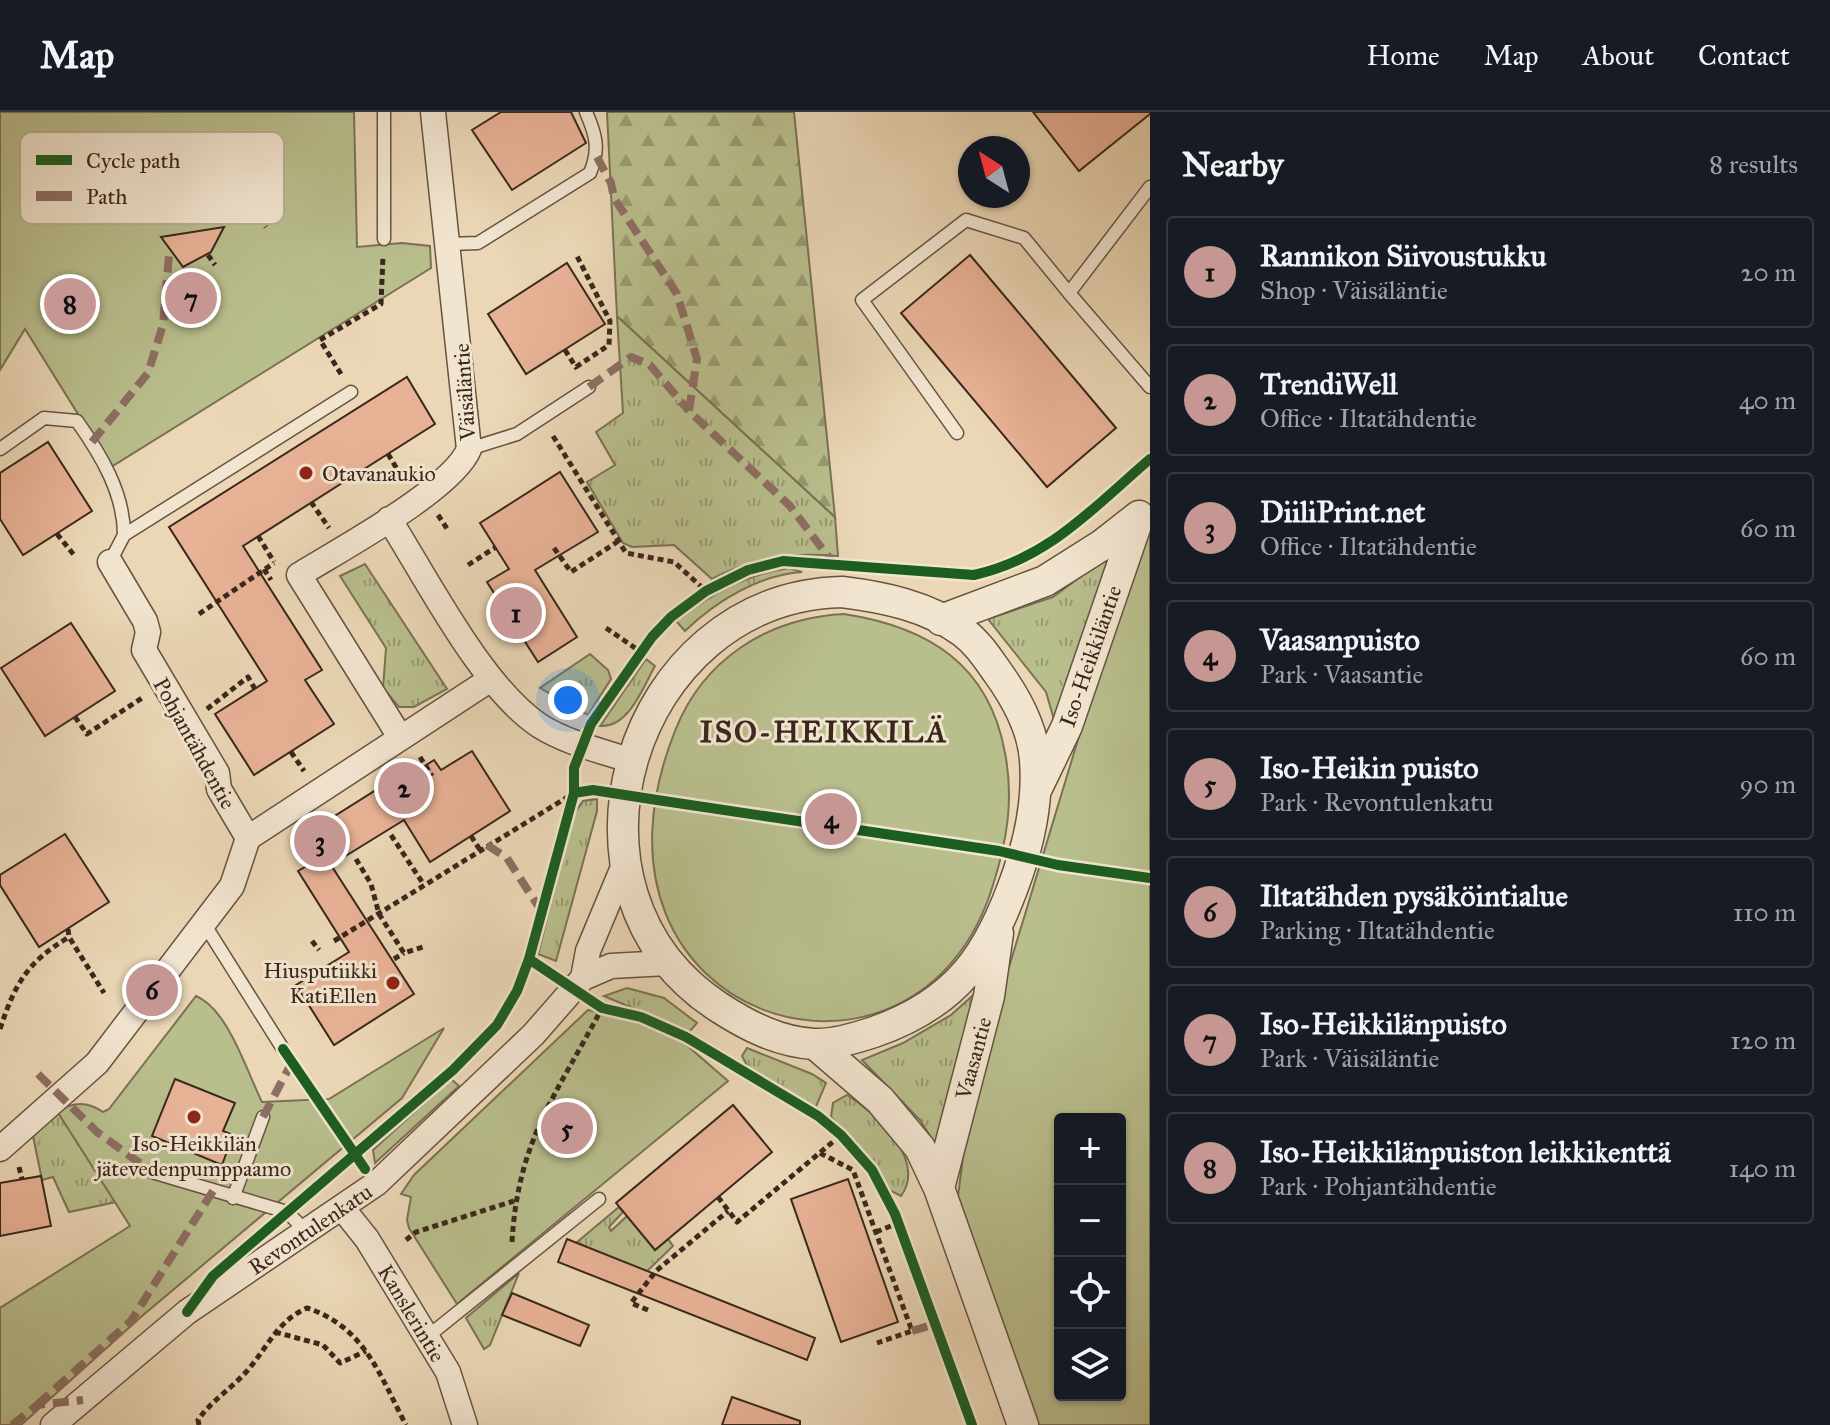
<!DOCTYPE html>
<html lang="en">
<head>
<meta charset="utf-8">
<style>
  :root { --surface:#171b24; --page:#242831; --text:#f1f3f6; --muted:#9ea1a6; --line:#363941; --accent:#c59692 }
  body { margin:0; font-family:"IM FELL Great Primer",serif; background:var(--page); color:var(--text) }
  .controls { position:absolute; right:24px; bottom:24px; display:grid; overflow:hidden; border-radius:8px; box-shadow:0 2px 6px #0004 }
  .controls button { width:72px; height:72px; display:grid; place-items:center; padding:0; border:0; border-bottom:2px solid var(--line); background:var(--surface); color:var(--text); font:40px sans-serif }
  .compass { position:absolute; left:958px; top:24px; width:72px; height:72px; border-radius:50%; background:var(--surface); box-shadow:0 2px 6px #0004; rotate:324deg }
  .you { position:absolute; left:568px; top:588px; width:28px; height:28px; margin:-20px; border:6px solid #fff; border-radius:50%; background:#1a73e8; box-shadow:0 0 0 12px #1a73e833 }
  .badge { display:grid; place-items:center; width:52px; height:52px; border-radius:50%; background:var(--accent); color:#111; font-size:26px; font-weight:700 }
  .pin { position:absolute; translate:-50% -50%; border:4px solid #fff; box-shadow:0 2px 8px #0006 }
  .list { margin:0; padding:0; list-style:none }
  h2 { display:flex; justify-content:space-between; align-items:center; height:104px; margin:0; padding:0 32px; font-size:34px }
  h2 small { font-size:26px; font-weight:400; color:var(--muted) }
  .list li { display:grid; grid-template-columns:52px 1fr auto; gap:24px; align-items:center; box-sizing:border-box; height:112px; margin:0 16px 16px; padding:0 16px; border:2px solid var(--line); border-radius:8px }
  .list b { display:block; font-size:30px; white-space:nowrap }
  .list p { margin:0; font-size:26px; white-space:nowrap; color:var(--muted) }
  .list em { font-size:26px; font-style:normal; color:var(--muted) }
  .icon { flex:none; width:44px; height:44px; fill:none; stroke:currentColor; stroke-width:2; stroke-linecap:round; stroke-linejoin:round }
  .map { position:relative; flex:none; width:1150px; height:1313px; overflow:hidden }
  header { display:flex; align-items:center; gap:48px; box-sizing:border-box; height:112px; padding:0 40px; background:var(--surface); border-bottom:2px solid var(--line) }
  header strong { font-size:38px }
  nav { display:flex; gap:44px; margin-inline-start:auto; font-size:28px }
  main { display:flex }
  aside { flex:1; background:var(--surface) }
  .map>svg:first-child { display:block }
  .grass { fill:url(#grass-tufts); stroke:#7a7254; stroke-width:2 }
  .forest { fill:url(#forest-firs); stroke:#7a7254; stroke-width:2 }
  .park { fill:#b9be8d; stroke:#7a7254; stroke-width:2; fill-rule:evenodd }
  .building { fill:#e8b296; stroke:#3a271c; stroke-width:2 }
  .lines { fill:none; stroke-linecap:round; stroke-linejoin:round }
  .service-casing { stroke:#665342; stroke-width:15 }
  .minor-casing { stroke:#665342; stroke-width:27 }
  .tertiary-casing { stroke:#665342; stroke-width:33 }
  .path { stroke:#3a271c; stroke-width:5; stroke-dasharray:6 4; stroke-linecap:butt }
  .service { stroke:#f2e5d0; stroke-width:12 }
  .minor { stroke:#f2e5d0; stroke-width:24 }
  .tertiary { stroke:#f2e5d0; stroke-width:30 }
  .quiet { stroke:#8d6e63; stroke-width:8; stroke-dasharray:16 8; stroke-linecap:butt }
  .cycleway-casing { stroke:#f2e5d0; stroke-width:15 }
  .cycleway { stroke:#1b5e20; stroke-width:10 }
  .poi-dot { fill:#8f2418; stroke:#f2e5d0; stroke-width:3 }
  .labels { text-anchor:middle; stroke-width:6; stroke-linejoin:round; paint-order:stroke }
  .street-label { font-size:22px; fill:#3a271c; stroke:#f2e5d0 }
  .poi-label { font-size:22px; fill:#3a271c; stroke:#f2e5d0; text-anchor:start }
  .district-label { font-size:30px; font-weight:bold; letter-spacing:2px; fill:#3a271c; stroke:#f2e5d0 }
  .key { fill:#f2e5d0; stroke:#bbac9a; stroke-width:2 }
  .key-label { font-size:22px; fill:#3a271c }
</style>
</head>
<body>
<header>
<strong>Map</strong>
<nav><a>Home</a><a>Map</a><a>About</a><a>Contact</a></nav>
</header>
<main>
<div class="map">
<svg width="1150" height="1313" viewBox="0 0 1150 1313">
  <defs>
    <pattern id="grass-tufts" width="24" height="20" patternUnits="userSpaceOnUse" patternTransform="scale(2)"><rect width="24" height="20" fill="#b9be8d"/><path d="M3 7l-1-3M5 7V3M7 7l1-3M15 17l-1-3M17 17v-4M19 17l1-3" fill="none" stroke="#979a72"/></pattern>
    <pattern id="forest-firs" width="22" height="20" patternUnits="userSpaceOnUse" patternTransform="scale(2)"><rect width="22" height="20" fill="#b9be8d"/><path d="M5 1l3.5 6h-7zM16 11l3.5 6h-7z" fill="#979a72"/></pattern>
  </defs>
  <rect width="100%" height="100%" fill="#ebd7b6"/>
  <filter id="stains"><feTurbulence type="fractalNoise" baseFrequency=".0025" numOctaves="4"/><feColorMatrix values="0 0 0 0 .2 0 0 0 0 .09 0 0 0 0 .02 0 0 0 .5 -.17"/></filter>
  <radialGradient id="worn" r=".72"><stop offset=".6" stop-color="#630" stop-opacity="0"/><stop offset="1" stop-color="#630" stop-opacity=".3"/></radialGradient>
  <path class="grass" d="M617,204l218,201 3,39c-46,-4 -84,1 -126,23l-38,-34 -42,2 -9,-4 -36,-61 28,-17 -19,-33 27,-19z
    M1111,442l-56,169 -9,-31 -58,-73 65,-22z
    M365,452l82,125 -33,18h-15l-16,-19 3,-40 -46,-72z
    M789,456l13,4c-43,3 -86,29 -117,59l-9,-10c35,-27 68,-46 113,-53z
    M590,542l18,16 3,9 -23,36 -48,-27z
    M646,547l9,7c-12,21 -26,62 -55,60z
    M597,687v12l-41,150 -18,-7 36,-140 9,-13z
    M627,876l37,10 33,25 -8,9 -85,-36z
    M981,876l-44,159 -17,-27 -58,-60 41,-17 48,-28z
    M747,936l65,26 14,9 -11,26 -65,-38 -8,-15z
    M451,967l8,7 -84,77 -2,-13z
    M847,983c29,18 80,65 54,101l-12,-6 -15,-25 -43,-48 2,-14z
    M57,999l59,91 -47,10 -16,-35 -11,3 -9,-44z
    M619,1095l4,5 -14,15 2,4 16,-15 28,34 13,-11 5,7 -39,38 -58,-41z
    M519,1161l-29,72 -6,4 -18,-31z"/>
  <path class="forest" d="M607,0h187l41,405 -218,-201z"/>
  <path class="park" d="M0,0h354l3,135 45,-4 28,3 1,22 -320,199 -86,-138 -25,41z
    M1150,419v894h-111l-81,-229 14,-107 159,-524zM1060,1007h60v276h-60z
    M844,502c84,13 145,50 161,139 9,46 2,88 -12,132 -75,246 -434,137 -318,-154 28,-72 93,-113 169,-117z
    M196,884c32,13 51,76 66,106l67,-3 115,-71 -42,70 -260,218 -121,109h-21v-117l130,-82 -73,-115c17,-9 30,-10 46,1l6,-3z
    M588,898l35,7 53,19 52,45 -271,223 -48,-76 -2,-8 4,-23 -10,-3 13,-19z"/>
  <path class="building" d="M501,0h70l15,31 -74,47 -40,-60z
    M1033,0h117v2l-71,57z
    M224,115l-13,25 -28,15 -22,-30z
    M970,143l146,173 -69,59 -146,-174z
    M567,151l38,61 -79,50 -38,-60z
    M407,265l28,47 -192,122 79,124 -17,10 29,44 -80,51 -39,-61 52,-33 -98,-154z
    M48,330l44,69 -69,44 -23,-36v-46z
    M560,360l38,60 -63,38 42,67 -39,25 -51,-80 22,-13 -29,-46z
    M71,511l44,68 -70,45 -44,-68z
    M472,639l38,60 -80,51 -26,-42 -73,45 83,129 -80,51 -38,-60 53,-33 -51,-81 12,-7 -15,-23 89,-56 3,5 47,-30 7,10z
    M65,722l44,68 -70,45 -39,-62v-10z
    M175,967l60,24 -12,28 10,4 -11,30 -70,-29z
    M733,993l39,47 -117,98 -39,-47z
    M41,1064l10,50 -51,10v-53z
    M848,1067l50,143 -57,20 -50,-143z
    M567,1127l248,99 -8,22 -249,-98z
    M512,1181l77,32 -9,21 -78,-31z
    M732,1285l68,24v4h-78z"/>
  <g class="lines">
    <g class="service-casing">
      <path id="service" d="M1150,75l-81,106 81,94
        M384,127v-127
        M449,132l29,-1 112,-70c10,-24 6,-38 -4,-61
        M957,321l-95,-133 104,-80 58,18 45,55
        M0,337l44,-31 33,3c24,34 47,72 47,114
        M469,337l48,-15 72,-47
        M110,450l14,-27 227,-143
        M203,810l80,127
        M152,1060l135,40 20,20
        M233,1086l30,-81
        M427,1225l172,-138"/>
    </g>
    <g class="minor-casing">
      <path id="minor" d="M389,407c38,60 93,169 151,207 27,17 62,25 92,35
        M110,450l35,59 3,11 -4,18 73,123 2,16 29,49
        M400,625l-101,-162c40,-25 154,-86 170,-126l-36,-337
        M583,866l28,-12 56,-3
        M0,1037l97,-86 135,-177 16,-48 243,-159
        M343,1097l24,30 81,133 17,53
        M53,1313l134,-113 190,-129 156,-148 50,-57 5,-27 38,-91"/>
    </g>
    <g class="tertiary-casing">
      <path id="tertiary" d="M842,480c41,5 86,14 121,40 15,11 25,27 35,41 18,25 35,56 37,87 3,37 -5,78 -17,113 -28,81 -60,130 -144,159 -18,6 -41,13 -60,12 -35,-2 -66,-18 -94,-36 -181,-116 -91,-411 122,-416z
        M941,508l104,-39 57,-36 37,-29
        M1037,676l30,-62 72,-210
        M815,932l65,56 40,48 19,40 84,237
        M939,1076l50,-192 9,-63"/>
    </g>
    <path class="path" d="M260,106l6,9
      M208,143l7,10
      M565,238l12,19
      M576,255l33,-22 1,-24 -33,-65
      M341,262l-21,-34 61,-36 2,-48
      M553,324l73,117 48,9 32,29
      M388,342l15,25
      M311,390l18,26
      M438,403l10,15
      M57,422l17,21
      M258,424l16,26
      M554,436l17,24 46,-30
      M468,453l28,-18
      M264,457l7,11
      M199,502l75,-51
      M606,516l35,24
      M207,597l41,-32 7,12
      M75,605l12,17 55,-36
      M291,640l13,19
      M420,645l12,19
      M391,723l33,50
      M471,724l9,14
      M356,747l15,25 8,30 25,39 22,-7
      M68,817l1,8 35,56
      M312,829l7,9
      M334,829l240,-148
      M394,847l10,-6
      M0,917c15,-45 27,-67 69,-92
      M820,1041l33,17 59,161 -35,12
      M19,1055l3,12
      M718,1085l19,25 104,-87
      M876,1120l22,-9
      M406,1128l10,-8 98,-31
      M512,1130c6,-103 45,-148 90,-234
      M648,1198l-17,-7 25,-32 72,-60
      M275,1220l48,13 17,18 26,-12
      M199,1313l-1,-5c13,-19 34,-32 49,-49 21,-24 30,-50 60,-63 58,19 73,68 99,117"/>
    <use href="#service" class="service"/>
    <use href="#minor" class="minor"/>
    <use href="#tertiary" class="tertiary"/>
    <path class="quiet" d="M597,45l14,26 3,15 63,96 20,65 -8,52 101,95 43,57
      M589,275l42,-30 19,8 39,46
      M92,330l56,-69 15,-48 6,-70
      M487,733l20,13 33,51
      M38,962l59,58 55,40
      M263,1005l29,-55
      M912,1219l23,-7
      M37,1293l94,-84 82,-130
      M12,1313l25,-20 46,-5"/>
    <g class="cycleway-casing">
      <path id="cycleway" d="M574,681l19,-3 64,10 342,51 59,14 92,13
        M529,847l73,49 39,9 45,20 132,79 23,19 31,35 23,44 77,211
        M283,937l82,120
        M187,1200l26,-36 240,-206 44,-45 20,-34 12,-32 45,-166v-25l17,-44 61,-87 19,-20 35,-26 42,-21 35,-9 191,14c74,-16 120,-68 176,-116"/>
    </g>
    <use href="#cycleway" class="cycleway"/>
  </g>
  <g class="poi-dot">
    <circle cx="306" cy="361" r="8"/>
    <circle cx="393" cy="871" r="8"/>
    <circle cx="194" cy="1005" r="8"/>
  </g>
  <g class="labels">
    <g class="street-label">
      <text transform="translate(464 280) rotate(-94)" y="8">Väisäläntie</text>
      <text transform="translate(1090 544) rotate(-71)" y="8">Iso-Heikkiläntie</text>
      <text transform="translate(195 631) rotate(61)" y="8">Pohjantähdentie</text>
      <text transform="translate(973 946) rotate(-75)" y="8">Vaasantie</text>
      <text transform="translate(310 1117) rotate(-34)" y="8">Revontulenkatu</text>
      <text transform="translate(412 1201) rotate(59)" y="8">Kanslerintie</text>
    </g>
    <g class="poi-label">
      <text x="322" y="369">Otavanaukio</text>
      <text x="377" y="866" text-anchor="end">Hiusputiikki<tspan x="377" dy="25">KatiEllen</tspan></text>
      <text x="194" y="1039" text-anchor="middle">Iso-Heikkilän<tspan x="194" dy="25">jätevedenpumppaamo</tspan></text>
    </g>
    <g class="district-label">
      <text x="824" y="630">ISO-HEIKKILÄ</text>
    </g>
  </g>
  <rect x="20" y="20" width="264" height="92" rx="12" class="key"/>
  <rect x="36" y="43" width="36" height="10" fill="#1b5e20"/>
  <rect x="36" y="79" width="36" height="10" fill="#8d6e63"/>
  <g class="key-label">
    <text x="86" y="56">Cycle path</text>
    <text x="86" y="92">Path</text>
  </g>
  <rect width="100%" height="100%" filter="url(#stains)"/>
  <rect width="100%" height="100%" fill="url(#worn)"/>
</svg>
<div class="controls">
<button>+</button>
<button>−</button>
<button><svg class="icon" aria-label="locate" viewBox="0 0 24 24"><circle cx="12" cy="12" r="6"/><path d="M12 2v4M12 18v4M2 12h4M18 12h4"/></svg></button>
<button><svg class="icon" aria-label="layers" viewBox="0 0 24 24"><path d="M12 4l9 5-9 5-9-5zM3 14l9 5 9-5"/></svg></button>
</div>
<svg class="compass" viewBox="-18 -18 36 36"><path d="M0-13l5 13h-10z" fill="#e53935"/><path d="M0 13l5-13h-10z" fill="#9ea1a6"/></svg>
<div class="you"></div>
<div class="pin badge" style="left:516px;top:501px">1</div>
<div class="pin badge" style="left:404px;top:676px">2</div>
<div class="pin badge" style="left:320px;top:729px">3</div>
<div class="pin badge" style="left:831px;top:707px">4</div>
<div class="pin badge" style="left:567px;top:1016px">5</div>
<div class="pin badge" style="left:152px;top:878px">6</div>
<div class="pin badge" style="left:191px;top:186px">7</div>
<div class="pin badge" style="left:70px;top:192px">8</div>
</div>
<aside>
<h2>Nearby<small>8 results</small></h2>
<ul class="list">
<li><span class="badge">1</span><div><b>Rannikon Siivoustukku</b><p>Shop · Väisäläntie</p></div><em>20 m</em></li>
<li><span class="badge">2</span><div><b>TrendiWell</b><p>Office · Iltatähdentie</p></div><em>40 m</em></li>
<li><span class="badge">3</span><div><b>DiiliPrint.net</b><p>Office · Iltatähdentie</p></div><em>60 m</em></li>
<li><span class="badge">4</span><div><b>Vaasanpuisto</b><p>Park · Vaasantie</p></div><em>60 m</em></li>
<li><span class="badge">5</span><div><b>Iso-Heikin puisto</b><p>Park · Revontulenkatu</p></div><em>90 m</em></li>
<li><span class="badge">6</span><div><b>Iltatähden pysäköintialue</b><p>Parking · Iltatähdentie</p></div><em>110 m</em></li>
<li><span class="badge">7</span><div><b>Iso-Heikkilänpuisto</b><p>Park · Väisäläntie</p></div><em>120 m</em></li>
<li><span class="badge">8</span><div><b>Iso-Heikkilänpuiston leikkikenttä</b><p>Park · Pohjantähdentie</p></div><em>140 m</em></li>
</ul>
</aside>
</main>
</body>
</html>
